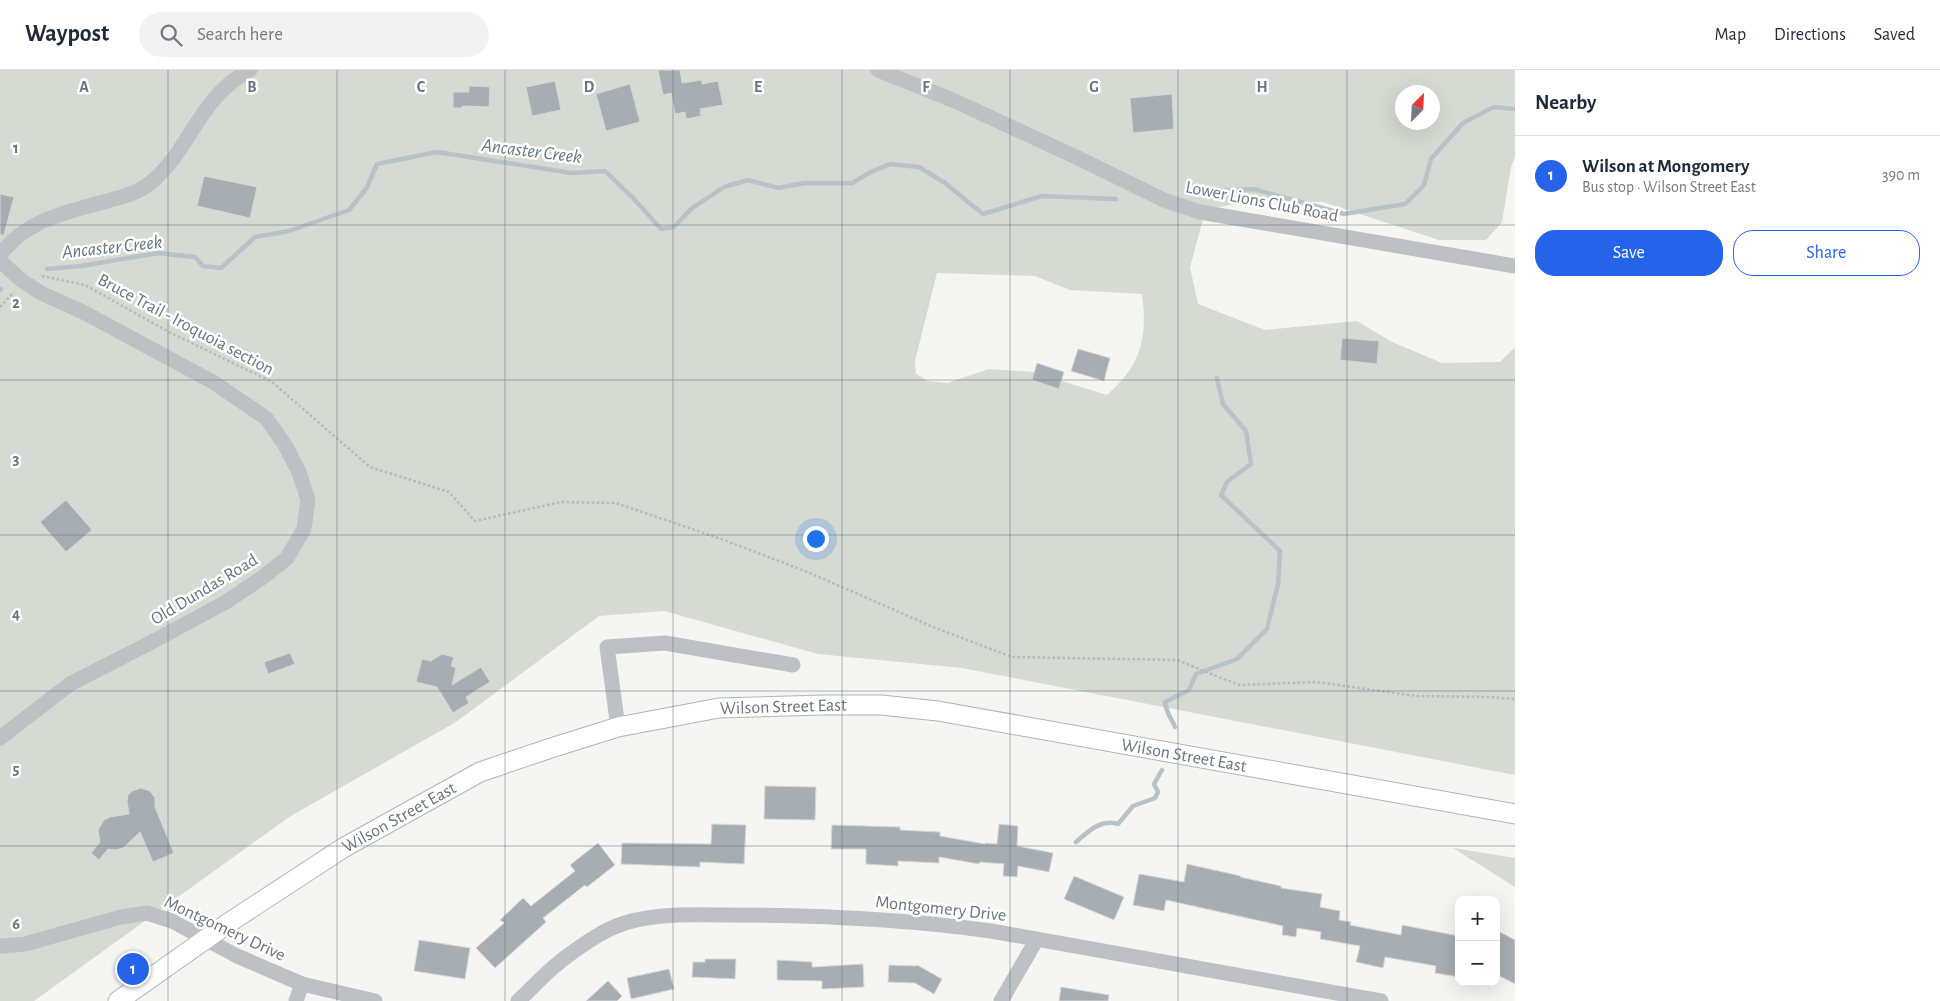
<!DOCTYPE html>
<html lang="en">
<head>
<meta charset="utf-8">
<style>
  :root { --surface:#fff; --page:#f2f2f3; --text:#1f2937; --muted:#747a83; --line:#e0e1e3; --accent:#2563eb }
  body { margin:0; font-family:"Alegreya Sans",sans-serif; background:var(--page); color:var(--text) }
  .controls { position:absolute; right:15px; bottom:15px; display:grid; overflow:hidden; border-radius:10px; box-shadow:0 5px 20px #0002 }
  .controls button { width:45px; height:45px; display:grid; place-items:center; padding:0; border:0; border-bottom:1px solid var(--line); background:var(--surface); color:var(--text); font:25px sans-serif }
  .compass { position:absolute; left:1395px; top:15px; width:45px; height:45px; border-radius:50%; background:var(--surface); box-shadow:0 5px 20px #0002; rotate:24deg }
  .you { position:absolute; left:815px; top:468px; width:18px; height:18px; margin:-12px; border:4px solid #fff; border-radius:50%; background:#1a73e8; box-shadow:0 0 0 8px #1a73e833 }
  .badge { display:grid; place-items:center; width:32px; height:32px; border-radius:50%; background:var(--accent); color:#fff; font-size:16px; font-weight:700 }
  .pin { position:absolute; translate:-50% -50%; border:2px solid #fff; box-shadow:0 1px 5px #0006 }
  .list { margin:0; padding:0; list-style:none }
  h2 { display:flex; justify-content:space-between; align-items:center; height:65px; margin:0; padding:0 20px; font-size:21px }
  h2 small { font-size:16px; font-weight:400; color:var(--muted) }
  .list li { display:grid; grid-template-columns:32px 1fr auto; gap:15px; align-items:center; box-sizing:border-box; height:80px; padding:0 20px; border-top:1px solid var(--line) }
  .list b { display:block; font-size:19px; white-space:nowrap }
  .list p { margin:0; font-size:16px; white-space:nowrap; color:var(--muted) }
  .list em { font-size:16px; font-style:normal; color:var(--muted) }
  .actions { display:flex; gap:10px; padding:15px 20px }
  .actions a { flex:1; padding:11px 0; border:1px solid var(--accent); border-radius:20px; text-align:center; font-size:18px; color:var(--accent) }
  .actions .main { background:var(--accent); color:#fff }
  .icon { flex:none; width:28px; height:28px; fill:none; stroke:currentColor; stroke-width:2; stroke-linecap:round; stroke-linejoin:round }
  .map { position:relative; flex:none; width:1515px; height:931px; overflow:hidden }
  header { display:flex; align-items:center; gap:30px; box-sizing:border-box; height:70px; padding:0 25px; background:var(--surface); border-bottom:1px solid var(--line) }
  header strong { font-size:24px }
  nav { display:flex; gap:28px; margin-inline-start:auto; font-size:18px }
  .search { width:350px; height:45px; background:var(--page); display:flex; align-items:center; gap:12px; box-sizing:border-box; padding:0 18px; border-radius:28px; color:var(--muted); font-size:19px }
  main { display:flex }
  aside { flex:1; background:var(--surface) }
  .map>svg:first-child { display:block }
  .green { fill:#d5dad2; fill-rule:evenodd }
  .lines { fill:none; stroke-linecap:round; stroke-linejoin:round }
  .stream { stroke:#b8c2c7; stroke-width:4.5 }
  .building { fill:#a7aeb3; stroke:#d7d7d5 }
  .major-casing { stroke:#b0b5b8; stroke-width:21 }
  .path { stroke:#b7babc; stroke-width:2.5; stroke-dasharray:2.5 2.5; stroke-linecap:butt }
  .minor { stroke:#bdc1c4; stroke-width:15 }
  .major { stroke:#fff; stroke-width:19 }
  .grid { fill:none; stroke:#677581; stroke-width:1; stroke-opacity:0.55 }
  .labels { text-anchor:middle; stroke-width:5; stroke-linejoin:round; paint-order:stroke }
  .street-label { font-size:18px; fill:#677581; stroke:#fff }
  .water-label { font-size:19px; font-style:italic; fill:#63767e; stroke:#fff }
  .grid-label { font-size:16px; text-anchor:middle; font-weight:bold; fill:#677581; stroke:#fff; stroke-width:5; stroke-linejoin:round; paint-order:stroke }
</style>
</head>
<body>
<header>
<strong>Waypost</strong>
<div class="search"><svg class="icon" aria-label="search" viewBox="0 0 24 24"><circle cx="10" cy="10" r="6"/><path d="M15 15l6 6"/></svg>Search here</div>
<nav><a>Map</a><a>Directions</a><a>Saved</a></nav>
</header>
<main>
<div class="map">
<svg width="1515" height="931" viewBox="0 0 1515 931">
  <rect width="100%" height="100%" fill="#f5f5f2"/>
  <path class="green" d="M0,0h1515v87l-4,10 -9,55 -16,18h-47l-116,-38 -72,-1 -38,7 -9,8 -14,51 8,37 67,26 92,-9 35,21 50,21 58,-1 15,-15v428l-553,-107 -144,-14 -154,-43 -65,5 -143,106 -167,95 -255,184h-34zM1402,22h30v30h-30zM937,203l98,3 35,14 72,4c6,43 -1,72 -35,101l-74,-23 -44,-3 -42,14 -19,-2 -12,-7 -1,-13z
    M1453,778l62,10v29z"/>
  <g class="lines">
    <path class="stream" d="M1195,122l58,-3 91,25 61,-10 19,-19 7,-26 32,-36 31,-16 21,2
      M47,199l34,-3 77,-13 37,4 8,9 18,2 34,-31 34,-6 60,-21 17,-21 11,-25 60,-12 135,21 33,-2 28,27 28,31 13,-2 17,-18 33,-22 24,-7 30,8 27,-5h47l19,-11 19,-8 29,3 26,16 38,31 59,-18 74,3
      M0,220l1,-1
      M1175,657c-4,-10 -9,-14 -10,-25l24,-12 7,-16 41,-15 30,-30 11,-45 2,-33 -59,-56 6,-13 24,-18 -5,-33 -23,-27 -6,-26
      M1076,772c13,-11 24,-23 42,-18l15,-18 22,-8 3,-6 -4,-8 8,-14"/>
  </g>
  <path class="building" d="M658,0h22l2,13 20,-3v4l16,-3 5,24 -23,4 1,7 -15,3 -1,-7 -10,2 -4,-21 -8,2z
    M555,11l6,29 -29,6 -6,-29z
    M630,14l10,38 -34,9 -10,-37z
    M469,16l21,1 -1,20 -26,-1 -2,2h-8v-16h16z
    M1172,24l2,35 -41,4 -3,-35z
    M204,106l53,11 -7,31 -53,-12z
    M0,124l14,3 -10,38h-4z
    M1342,268l37,3 -2,23 -37,-4z
    M1078,279l32,9 -6,23 -33,-10z
    M1037,293l27,9 -5,17 -27,-9z
    M66,430l26,30 -26,22 -26,-30z
    M290,583l5,11 -27,10 -4,-12z
    M442,584l12,3 -3,9 5,2 -4,17 29,-18 9,15 -24,15 3,6 -16,10 -16,-26 -21,-5 6,-23 9,2z
    M765,716l51,1 -1,33 -51,-1z
    M141,718l9,3 5,7v9l19,46 -21,9 -13,-30 -17,16 -7,2 -8,-1 -9,11 -8,-7 9,-11 -2,-12 6,-10 6,-3 19,-3 -2,-13 1,-6 4,-4z
    M712,754l34,1 -2,39 -44,-2v5l-79,-3 1,-21 89,1z
    M999,754l19,2 -1,20 36,7 -4,19 -31,-6 -1,11 -14,-1 1,-12 -24,-2 -1,2 -40,-7v6l-41,-2v5l-32,-2v-15h-35l1,-24 68,2v3l40,2v4l45,8v-1l12,1z
    M598,773l17,22 -28,22 -2,-2 -42,33 3,4 -51,46 -19,-20 28,-25 -4,-3 23,-22 8,8 44,-35 -5,-6z
    M1187,794l54,12 -1,1 41,9v2l41,6 -2,13 20,4 -1,9 12,2 -1,3 51,10 1,-10 57,11v41l-24,-4 1,-7 -51,-9 -2,11 -27,-6 4,-16 -40,-7 1,-7 -24,-4 -1,9 -14,-2 1,-9 -117,-26 -2,11 -31,-6 6,-31 45,8z
    M1074,806l50,21 -10,23 -50,-21z
    M1496,860l19,10v44l-19,-10z
    M419,870l51,8 -5,31 -51,-8z
    M705,889h31l-1,20 -43,-2 1,-15h12z
    M777,890l35,2v5l51,-3 1,23 -42,2v-8l-45,-1z
    M889,895l27,1 1,-1 25,14 -8,15 -19,-11 -27,-1z
    M669,899l5,20 -43,10 -4,-21z
    M608,911l14,15 -5,5h-31z
    M1061,917l48,8 -1,6h-49z"/>
  <g class="lines">
    <g class="major-casing">
      <g id="major">
        <path id="s1" d="M118,931l112,-79 113,-74 137,-76 71,-24 67,-21 101,-19 105,-3h57l57,6 577,103"/>
      </g>
    </g>
    <path class="path" d="M42,206l43,9 84,47 103,50 98,85 79,25 26,29 86,-19 55,1 108,37 86,33 123,54 79,30 165,3 62,25 77,-3 101,14 72,1 26,2
      M0,237l14,-15"/>
    <path class="minor" d="M878,0l77,31 123,57 86,42 36,12 315,54
      M0,185c26,-35 64,-42 103,-53 15,-4 30,-7 43,-16 43,-30 51,-89 104,-116
      M0,191l21,19 20,13 44,20 128,69 53,36 19,27 14,27 9,28 -4,29 -17,29 -24,19 -37,25 -78,42 -78,40 -70,54
      M618,657l-11,-80 58,-4 128,22
      M0,876l25,-2 96,-27 26,-4 25,8 65,35 65,28 73,17
      M296,931l6,-17
      M518,931c10,-9 19,-19 30,-29 15,-14 47,-37 66,-45 35,-15 78,-12 116,-12 88,0 175,4 261,16l390,70
      M1001,931l36,-62"/>
    <use href="#major" class="major"/>
  </g>
  <path class="grid" d="M168,0v931M337,0v931M505,0v931M673,0v931M842,0v931M1010,0v931M1178,0v931M1347,0v931M0,155h1515M0,310h1515M0,465h1515M0,621h1515M0,776h1515"/>
  <g class="labels">
    <g class="street-label">
      <text transform="translate(1262 131) rotate(11)" y="6">Lower Lions Club Road</text>
      <text transform="translate(186 254) rotate(28)" y="6">Bruce Trail - Iroquoia section</text>
      <text transform="translate(204 519) rotate(-31)" y="6">Old Dundas Road</text>
      <text dy="6" stroke="none"><textPath href="#s1" startOffset="741">Wilson Street East</textPath></text>
      <text dy="6" stroke="none"><textPath href="#s1" startOffset="1146">Wilson Street East</textPath></text>
      <text dy="6" stroke="none"><textPath href="#s1" startOffset="336">Wilson Street East</textPath></text>
      <text transform="translate(941 838) rotate(6)" y="6">Montgomery Drive</text>
      <text transform="translate(225 858) rotate(25)" y="6">Montgomery Drive</text>
    </g>
    <g class="water-label">
      <text transform="translate(532 80) rotate(7)" y="7">Ancaster Creek</text>
      <text transform="translate(112 176) rotate(-6)" y="7">Ancaster Creek</text>
    </g>
  </g>
  <g class="grid-label">
    <text x="84" y="22">A</text>
    <text x="252" y="22">B</text>
    <text x="421" y="22">C</text>
    <text x="589" y="22">D</text>
    <text x="758" y="22">E</text>
    <text x="926" y="22">F</text>
    <text x="1094" y="22">G</text>
    <text x="1262" y="22">H</text>
    <text x="16" y="83">1</text>
    <text x="16" y="238">2</text>
    <text x="16" y="394">3</text>
    <text x="16" y="549">4</text>
    <text x="16" y="704">5</text>
    <text x="16" y="859">6</text>
  </g>
</svg>
<div class="controls">
<button>+</button>
<button>−</button>
</div>
<svg class="compass" viewBox="-18 -18 36 36"><path d="M0-13l5 13h-10z" fill="#e53935"/><path d="M0 13l5-13h-10z" fill="#747a83"/></svg>
<div class="you"></div>
<div class="pin badge" style="left:133px;top:899px">1</div>
</div>
<aside>
<h2>Nearby<small></small></h2>
<ul class="list">
<li><span class="badge">1</span><div><b>Wilson at Mongomery</b><p>Bus stop · Wilson Street East</p></div><em>390 m</em></li>
</ul>
<div class="actions"><a class="main">Save</a><a>Share</a></div>
</aside>
</main>
</body>
</html>
